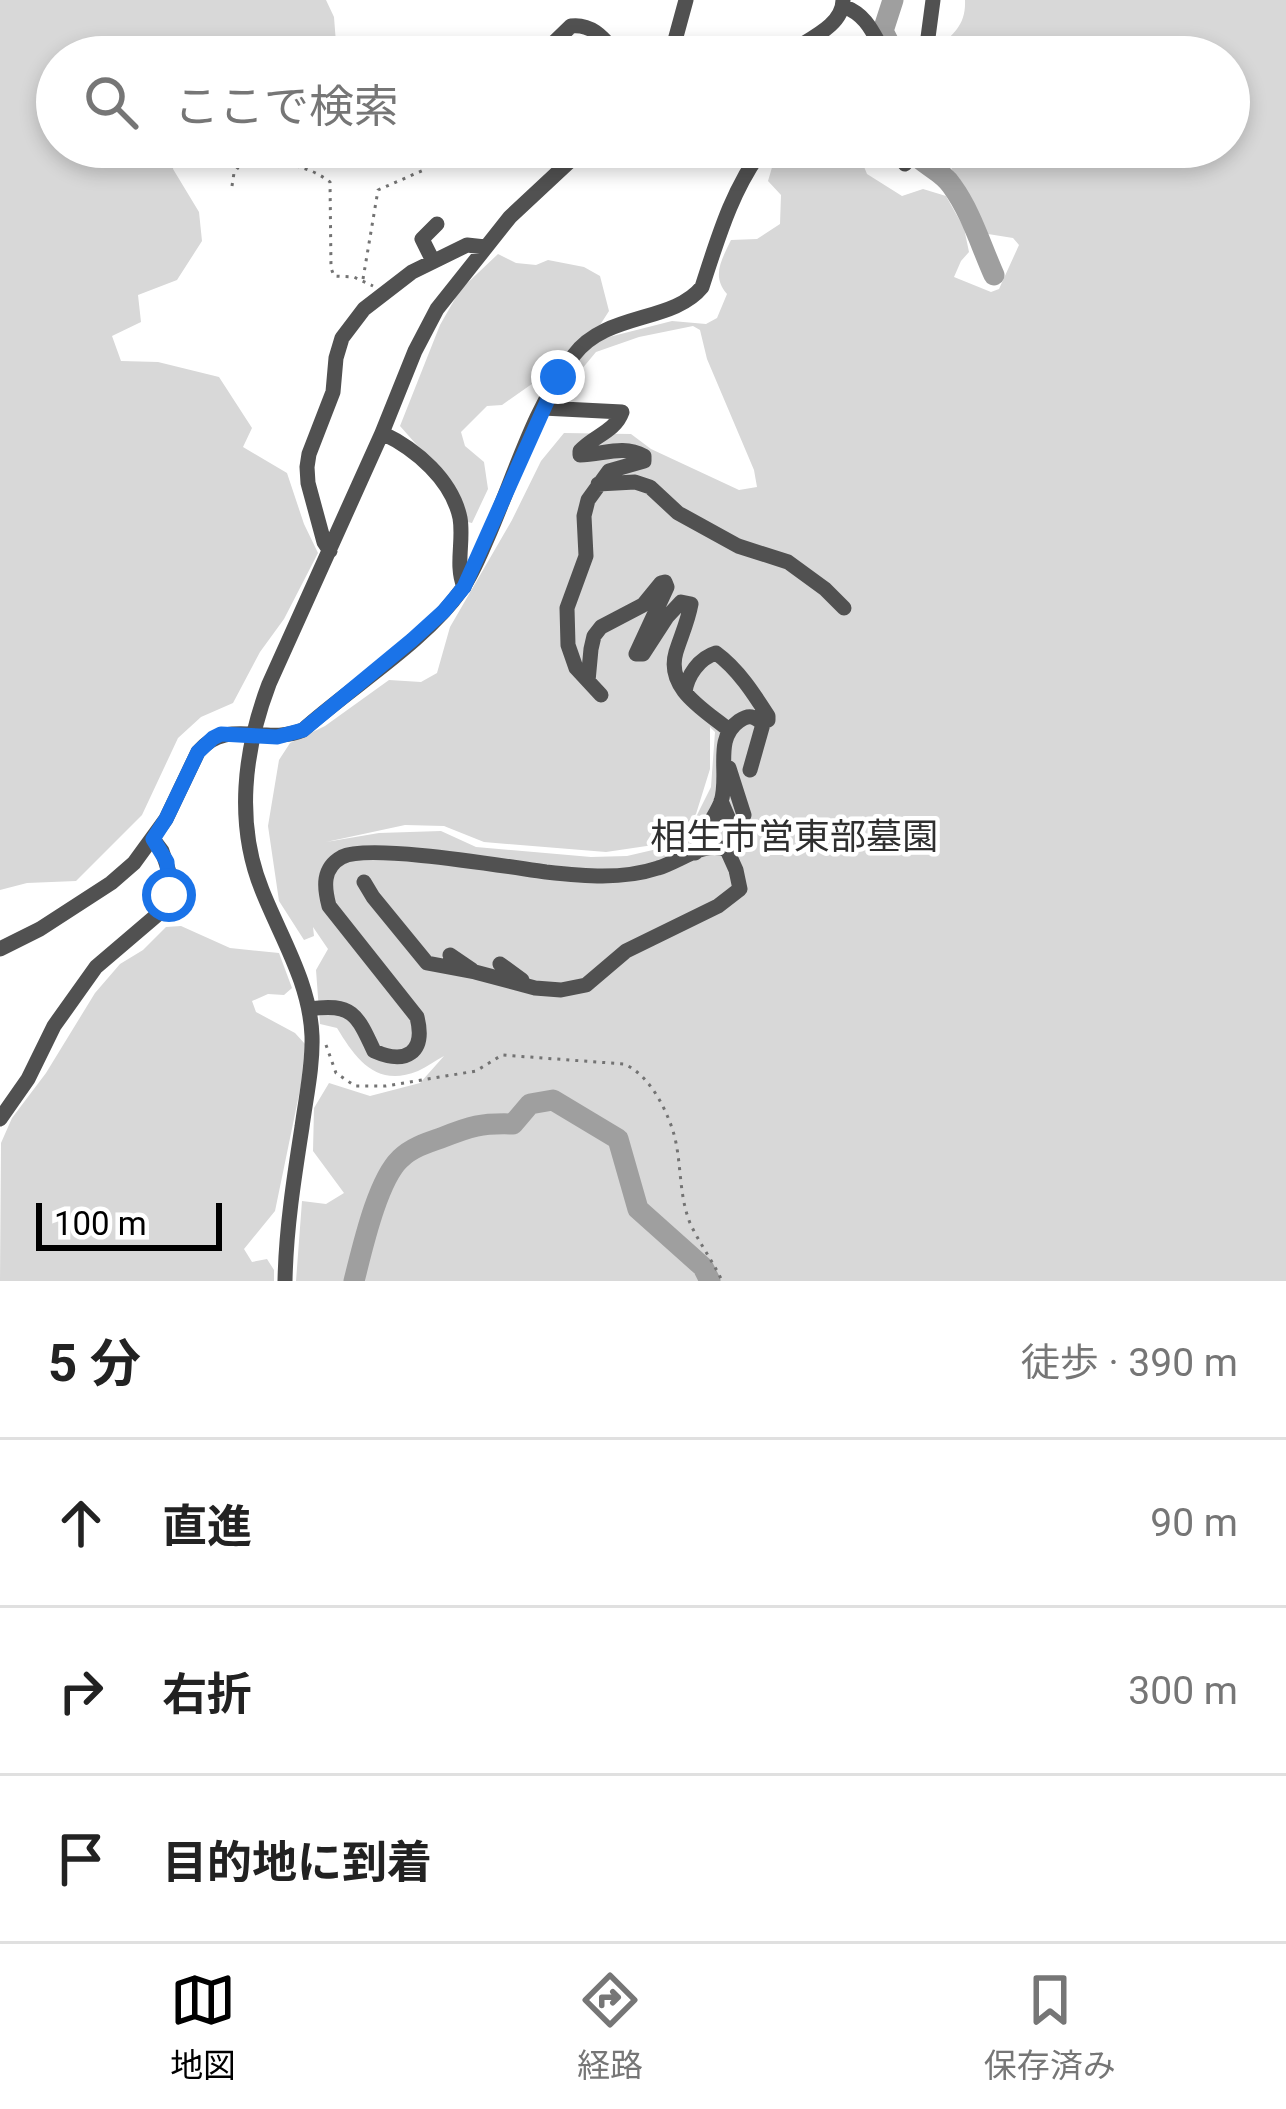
<!DOCTYPE html>
<html lang="ja">
<head>
<meta charset="utf-8">
<style>
  :root { --surface:#fff; --page:#f6f6f6; --text:#222; --muted:#767676; --line:#e0e0e0; --accent:#000 }
  body { margin:0; font-family:Roboto,"Noto Sans JP",sans-serif; background:var(--page); color:var(--text) }
  .scale { position:absolute; left:36px; bottom:30px; width:186px; box-sizing:border-box; padding-left:12px; border:6px solid #000; border-top:0; font-size:33px; line-height:42px; white-space:nowrap; color:#000; -webkit-text-stroke:9px #fff; paint-order:stroke }
  .stop { position:absolute; width:36px; height:36px; margin:-27px; border:9px solid #1a73e8; border-radius:50%; background:#fff }
  .stop.end { background:#1a73e8; border-color:#fff; box-shadow:0 3px 12px #0008 }
  .list { margin:0; padding:0; list-style:none }
  h2 { display:flex; justify-content:space-between; align-items:center; height:156px; margin:0; padding:0 48px; font-size:51px }
  h2 small { font-size:39px; font-weight:400; color:var(--muted) }
  .list li { display:grid; grid-template-columns:78px 1fr auto; gap:36px; align-items:center; box-sizing:border-box; height:168px; padding:0 48px; border-top:3px solid var(--line) }
  .list b { display:block; font-size:45px; white-space:nowrap }
  .list em { font-size:39px; font-style:normal; color:var(--muted) }
  .icon { flex:none; width:66px; height:66px; fill:none; stroke:currentColor; stroke-width:2; stroke-linecap:round; stroke-linejoin:round }
  .map { position:relative; flex:none; width:1286px; height:1281px; overflow:hidden }
  .search { position:absolute; background:var(--surface); box-shadow:0 6px 18px #0003; left:36px; right:36px; top:36px; height:132px; display:flex; align-items:center; gap:30px; box-sizing:border-box; padding:0 42px; border-radius:66px; color:var(--muted); font-size:45px }
  .sheet { height:660px; background:var(--surface) }
  nav { display:flex; justify-content:space-around; align-items:center; box-sizing:border-box; height:168px; border-top:3px solid var(--line); background:var(--surface); font-size:33px; color:var(--muted) }
  nav a { display:grid; justify-items:center; gap:6px }
  nav .on { color:var(--accent) }
  .map>svg:first-child { display:block }
  .green { fill:#d8d8d8; fill-rule:evenodd }
  .lines { fill:none; stroke-linecap:round; stroke-linejoin:round }
  .river { stroke:#9f9f9f; stroke-width:21 }
  .path { stroke:#737373; stroke-width:3; stroke-dasharray:3 6; stroke-linecap:butt }
  .minor { stroke:#515151; stroke-width:15 }
  .route { stroke:#1a73e8; stroke-width:15 }
  .labels { text-anchor:middle; stroke-width:9; stroke-linejoin:round; paint-order:stroke }
  .park-label { font-size:36px; fill:#2f2f2f; stroke:#fff }
</style>
</head>
<body>
<div class="map">
<svg width="1286" height="1281" viewBox="0 0 1286 1281">
  <rect width="100%" height="100%" fill="#fff"/>
  <path class="green" d="M0,0h326l8,17 3,39 -280,1v90h119l-3,22 26,43 3,29 -25,39 -39,15 3,27 -29,14 9,25 37,1 61,15 33,51 -9,19 44,26 17,51 14,29 -34,66 -24,33 -27,51 -32,14 -23,21 -36,77 -66,66 -49,2 -27,7z
    M965,0h321v1281h-990l6,-80 24,3 18,-11 -31,-42 1,-43 15,-25 41,13 50,-13 24,-27c-8,4 -17,11 -26,15 -42,17 -62,-12 -81,-43l-17,-4 -4,-54 12,-21 -15,-22 1,9 -10,4 -25,-39 -11,-75 11,-66 11,-17 35,-17 64,-46 32,2 16,-9 13,-46 62,-107 29,-59 23,-28 67,1 20,15 88,41 18,-3 -3,-17 -47,-111 -7,-29 -7,-4 -54,11 -43,15 -15,18 -25,-3 -54,38 -15,1 -26,26 4,14 19,16 4,27 -16,34 -9,-2 -25,-52 -38,-43 40,-101 20,-35 38,-36 18,9 20,2 12,-5 36,7 16,9 9,35 -9,14 5,13 67,-17 34,3 11,-6 10,-24c-16,-18 -5,-35 4,-54l26,-1 23,-15 1,-29 -13,-14 10,-34h78l11,27 35,22 21,-7 23,7 18,32 5,24 -8,9 -7,16 37,15 8,-3 20,-44 -6,-7 -25,-4 -35,-62 -9,-25h285v-90h-294l1,-8c18,-15 30,-24 29,-49zM710,727l5,5 -4,55 -23,46 -18,13 -43,10 -36,1 -115,-10 -35,-16 -62,2 -53,9 79,-17 39,1 40,16 122,10 61,-9 29,-29 14,-45z
    M181,926l49,22 49,5 13,35 -8,7 -16,-1 -16,7 4,11 39,21 10,11 -4,41 -26,126 -31,38 8,13 15,-3 7,11v11h-274l1,-138 11,-25 34,-45 49,-80 25,-29 23,-14 23,-23z"/>
  <g class="lines">
    <path class="river" d="M893,0l-10,31 13,26
      M910,147c10,18 31,22 42,39 19,26 29,60 42,89
      M354,1281c8,-31 23,-100 46,-122 11,-11 26,-16 41,-21 30,-12 40,-15 72,-14l17,-20 23,-4 65,39 20,70 65,58 7,14"/>
    <path class="path" d="M232,186l2,-13 8,-11c33,0 62,0 88,20l1,86 3,8 20,1 19,9
      M363,279l15,-89 48,-21
      M326,1045l10,28 19,13h31l90,-15 26,-16 122,9c24,10 41,42 49,67 9,29 5,62 17,92 9,20 23,38 32,58"/>
    <path class="minor" d="M845,7c24,9 29,30 42,50
      M539,57l32,-31c23,-3 35,16 49,31
      M667,57l7,-13 12,-44
      M783,57c20,-16 60,-29 60,-57
      M921,57l6,-12 6,-45
      M902,147l3,17
      M433,261l-11,-22 15,-15
      M543,408l79,4c-7,20 -29,24 -42,39v4c23,0 42,-11 64,1v5l-35,10 -21,29 -4,16 2,40 -19,52 1,37 8,23 25,27
      M382,433c34,16 70,47 78,85 4,23 -5,47 4,69
      M598,484l37,-2 15,5 28,26 60,33 50,16 37,27 19,19
      M330,551l-6,-9 -16,-59 -1,-16 2,-13 24,-62 3,-34 6,-20 22,-29 48,-37 55,-27 18,2
      M588,681l3,-32 3,-13 7,-9 42,-22 18,-22 4,-1 2,5 -31,67h7l24,-37 14,-15 10,2c-3,17 -10,32 -15,48 -11,37 29,58 53,78
      M685,692c2,-16 14,-34 31,-39 22,16 38,41 52,63v4l-6,3
      M729,768l15,47
      M721,801l18,42
      M695,853c5,-19 19,-33 26,-51 9,-27 -8,-63 18,-81 10,-7 15,-5 24,3l-13,46
      M0,949l40,-20 71,-46 23,-20 32,-44 32,-67c29,-35 67,-6 105,-22 49,-44 122,-88 159,-141 11,-16 18,-34 25,-50 27,-61 46,-131 87,-184 32,-43 99,-32 128,-68 16,-49 30,-98 62,-140
      M450,955l22,15
      M500,964l22,16
      M309,1009c43,-6 48,5 65,42 32,14 52,2 43,-34l-88,-111c-5,-19 -7,-38 13,-49 27,-14 167,10 204,15 37,4 76,8 112,-4 21,-6 47,-28 69,-18l9,20 4,19 -22,17 -92,45 -40,34 -25,5 -26,-2 -60,-16 -48,-9 -54,-66 -9,-15
      M0,1119l28,-40 26,-53 42,-59 68,-58 6,-34 -8,-24 -9,-12
      M285,1281c1,-52 9,-103 17,-154 4,-30 11,-61 10,-91 -2,-53 -31,-98 -50,-146 -27,-67 -18,-140 7,-206l113,-251 33,-82 22,-42 73,-92 75,-70"/>
  </g>
  <g class="lines">
    <path class="route" d="M169,895l-2,-33 -14,-23 13,-20 32,-67 15,-14 8,-4 56,3 26,-7 109,-90 32,-29 20,-24 94,-210"/>
  </g>
  <g class="labels">
    <g class="park-label">
      <text x="794" y="849">相生市営東部墓園</text>
    </g>
  </g>
</svg>
<div class="scale">100 m</div>
<div class="stop" style="left:169px;top:895px"></div>
<div class="stop end" style="left:558px;top:377px"></div>
<div class="search"><svg class="icon" aria-label="search" viewBox="0 0 24 24"><circle cx="10" cy="10" r="6"/><path d="M15 15l6 6"/></svg>ここで検索</div>
</div>
<section class="sheet">
<h2>5 分<small>徒歩 · 390 m</small></h2>
<ul class="list">
<li><svg class="icon" aria-label="ahead" viewBox="0 0 24 24"><path d="M12 20V5M6 11l6-6 6 6"/></svg><div><b>直進</b></div><em>90 m</em></li>
<li><svg class="icon" aria-label="right" viewBox="0 0 24 24"><path d="M7 20v-9h11M14 6l5 5-5 5"/></svg><div><b>右折</b></div><em>300 m</em></li>
<li><svg class="icon" aria-label="arrive" viewBox="0 0 24 24"><path d="M6 21V4h12l-3 4 3 4H6"/></svg><div><b>目的地に到着</b></div></li>
</ul>
</section>
<nav>
<a class="on"><svg class="icon" aria-label="map" viewBox="0 0 24 24"><path d="M3 6l6-2 6 2 6-2v14l-6 2-6-2-6 2zM9 4v14M15 6v14"/></svg>地図</a>
<a><svg class="icon" aria-label="directions" viewBox="0 0 24 24"><path d="M12 3l9 9-9 9-9-9zM9 14v-3h6M13 9l2 2-2 2"/></svg>経路</a>
<a><svg class="icon" aria-label="saved" viewBox="0 0 24 24"><path d="M7 4h10v16l-5-4-5 4z"/></svg>保存済み</a>
</nav>
</body>
</html>
